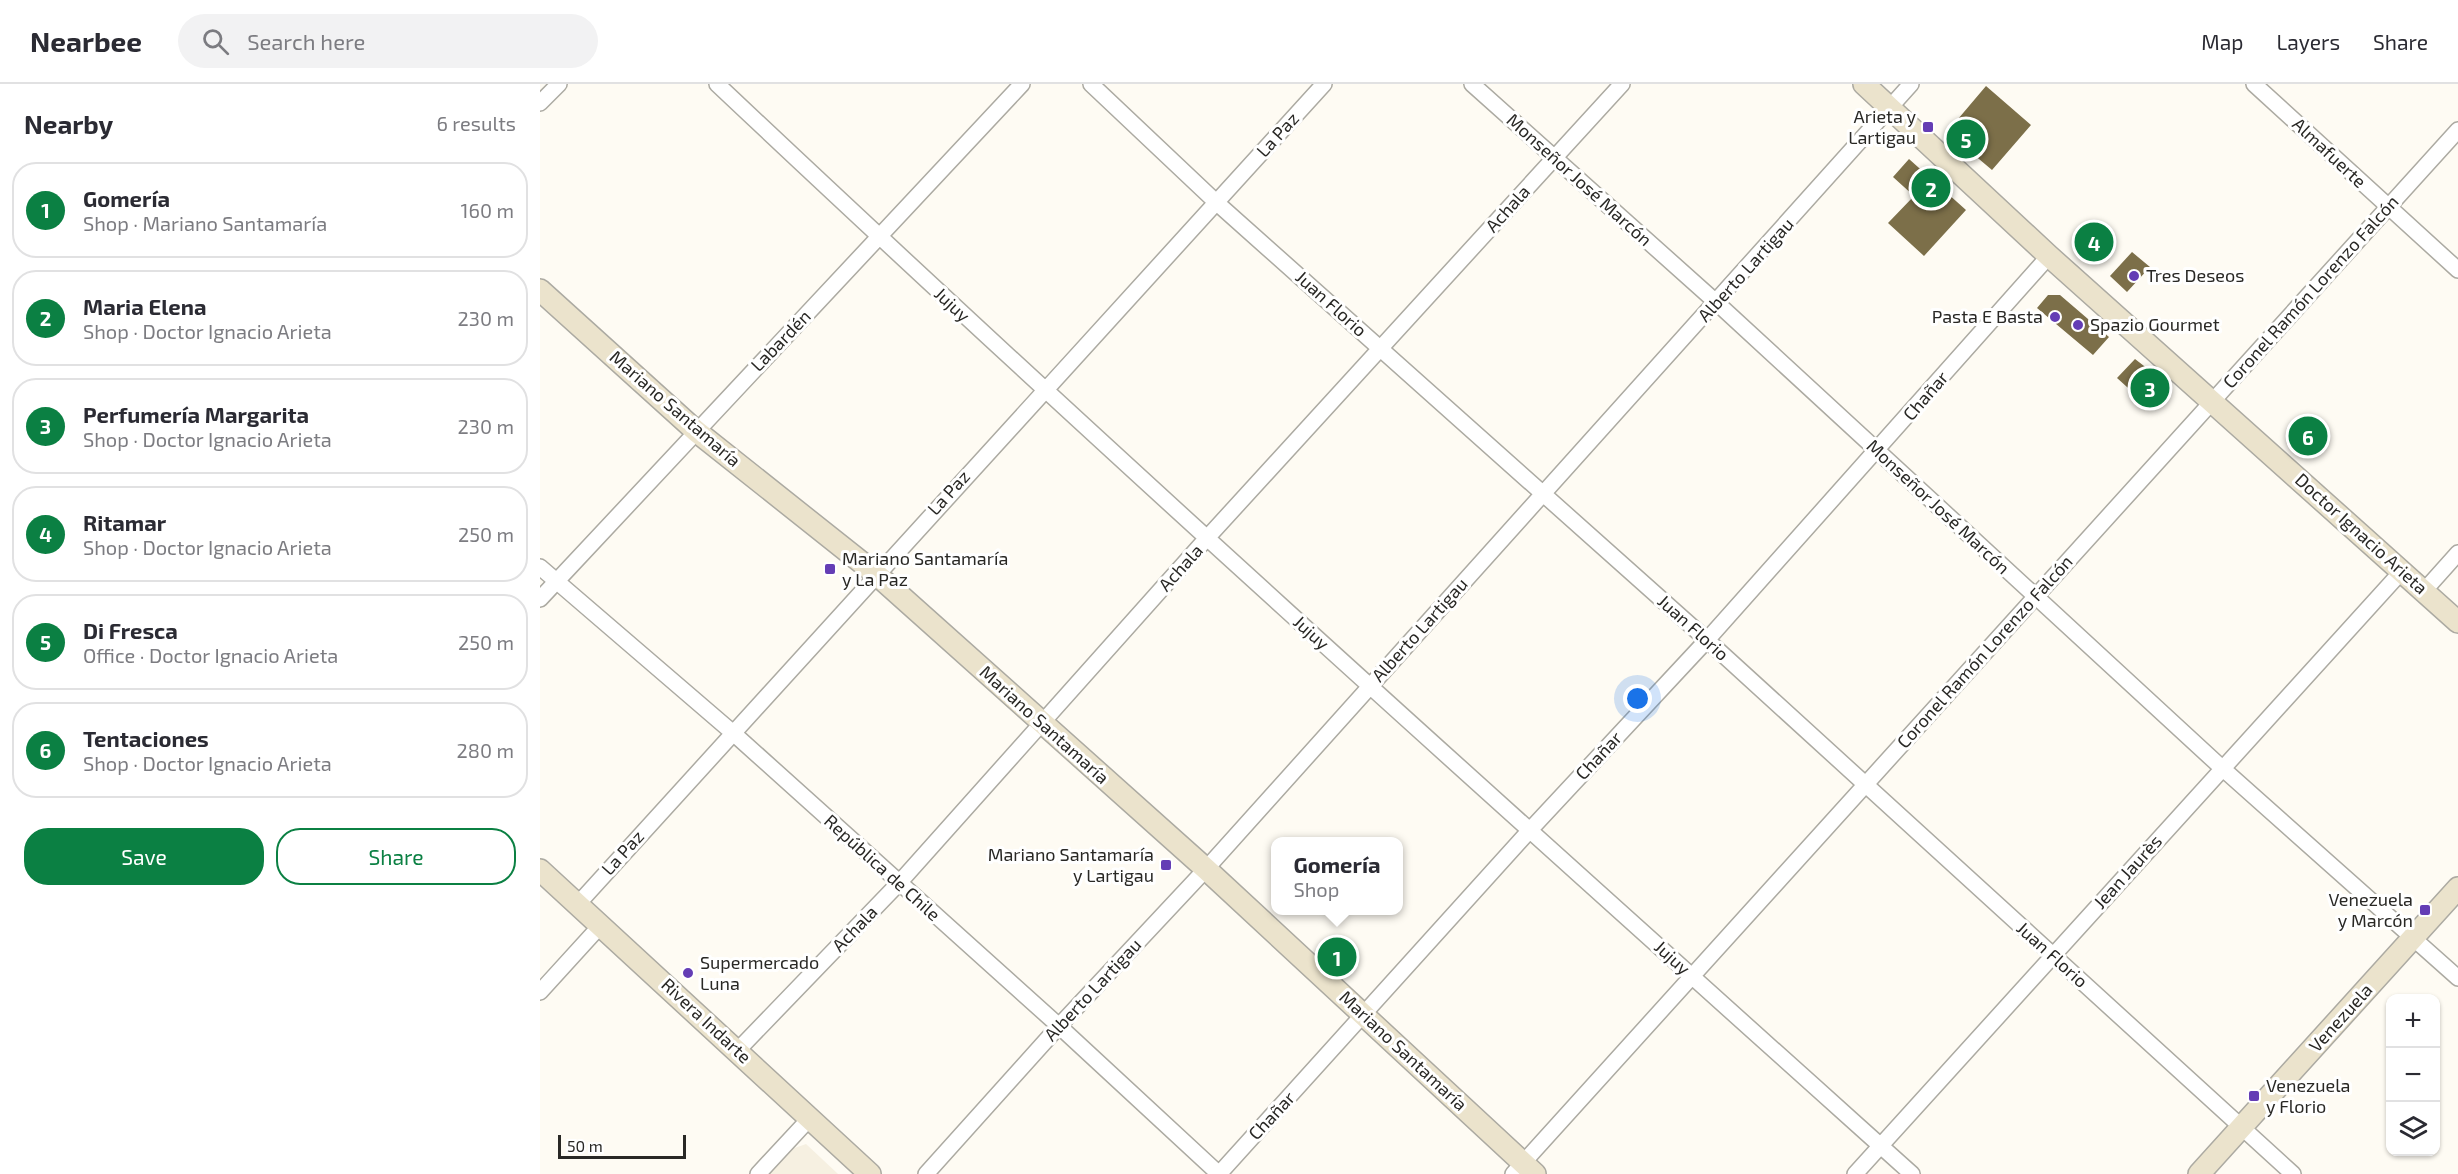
<!DOCTYPE html>
<html lang="en">
<head>
<meta charset="utf-8">
<style>
  :root { --surface:#fff; --page:#f2f2f3; --text:#2b2b33; --muted:#7c7c81; --line:#e1e1e2; --accent:#0b8043 }
  body { margin:0; font-family:"Exo 2",sans-serif; background:var(--page); color:var(--text) }
  .controls { position:absolute; right:18px; bottom:18px; display:grid; overflow:hidden; border-radius:12px; box-shadow:0 2px 4px #0004 }
  .controls button { width:54px; height:54px; display:grid; place-items:center; padding:0; border:0; border-bottom:2px solid var(--line); background:var(--surface); color:var(--text); font:30px sans-serif }
  .scale { position:absolute; left:18px; bottom:15px; width:128px; box-sizing:border-box; padding-left:6px; border:3px solid #292825; border-top:0; font-size:16px; line-height:21px; white-space:nowrap; color:#292825; -webkit-text-stroke:4px #fff; paint-order:stroke }
  .you { position:absolute; left:1098px; top:615px; width:21px; height:21px; margin:-15px; border:4px solid #fff; border-radius:50%; background:#1a73e8; box-shadow:0 0 0 9px #1a73e833 }
  .badge { display:grid; place-items:center; width:39px; height:39px; border-radius:50%; background:var(--accent); color:#fff; font-size:20px; font-weight:700 }
  .pin { position:absolute; translate:-50% -50%; border:3px solid #fff; box-shadow:0 2px 6px #0006 }
  .popup { position:absolute; left:731px; top:753px; width:132px; height:78px; box-sizing:border-box; display:grid; place-content:center; border-radius:12px; background:var(--surface); filter:drop-shadow(0 2px 4px #0005); font-size:20px; white-space:nowrap; color:var(--muted) }
  .popup b { font-size:22px; color:var(--text) }
  .popup::after { content:''; position:absolute; left:50%; top:100%; margin-left:-12px; border:12px solid transparent; border-top-color:var(--surface) }
  .list { margin:0; padding:0; list-style:none }
  h2 { display:flex; justify-content:space-between; align-items:center; height:78px; margin:0; padding:0 24px; font-size:26px }
  h2 small { font-size:20px; font-weight:400; color:var(--muted) }
  .list li { display:grid; grid-template-columns:39px 1fr auto; gap:18px; align-items:center; box-sizing:border-box; height:96px; margin:0 12px 12px; padding:0 12px; border:2px solid var(--line); border-radius:24px }
  .list b { display:block; font-size:22px; white-space:nowrap }
  .list p { margin:0; font-size:20px; white-space:nowrap; color:var(--muted) }
  .list em { font-size:20px; font-style:normal; color:var(--muted) }
  .actions { display:flex; gap:12px; padding:18px 24px }
  .actions a { flex:1; padding:14px 0; border:2px solid var(--accent); border-radius:24px; text-align:center; font-size:21px; color:var(--accent) }
  .actions .main { background:var(--accent); color:#fff }
  .icon { flex:none; width:33px; height:33px; fill:none; stroke:currentColor; stroke-width:2; stroke-linecap:round; stroke-linejoin:round }
  .map { position:relative; flex:none; width:1918px; height:1090px; overflow:hidden }
  header { display:flex; align-items:center; gap:36px; box-sizing:border-box; height:84px; padding:0 30px; background:var(--surface); border-bottom:2px solid var(--line) }
  header strong { font-size:28px }
  nav { display:flex; gap:33px; margin-inline-start:auto; font-size:21px }
  .search { width:420px; height:54px; background:var(--page); display:flex; align-items:center; gap:15px; box-sizing:border-box; padding:0 21px; border-radius:33px; color:var(--muted); font-size:22px }
  main { display:flex }
  aside { flex:1; background:var(--surface) }
  .map>svg:first-child { display:block }
  .built { fill:#f6f0e1 }
  .building { fill:#7c6f49 }
  .lines { fill:none; stroke-linecap:round; stroke-linejoin:round }
  .street-casing { stroke:#acaaa2; stroke-width:18 }
  .secondary-casing { stroke:#acaaa2; stroke-width:24 }
  .street { stroke:#fff; stroke-width:15 }
  .secondary { stroke:#ebe3cc; stroke-width:21 }
  .poi-dot { fill:#643db5; stroke:#fff; stroke-width:2 }
  .labels { text-anchor:middle; stroke-width:6; stroke-linejoin:round; paint-order:stroke }
  .poi-label { font-size:18px; fill:#292825; stroke:#fff; text-anchor:start }
  .street-label { font-size:18px; fill:#292825; stroke:#fff }
</style>
</head>
<body>
<header>
<strong>Nearbee</strong>
<div class="search"><svg class="icon" aria-label="search" viewBox="0 0 24 24"><circle cx="10" cy="10" r="6"/><path d="M15 15l6 6"/></svg>Search here</div>
<nav><a>Map</a><a>Layers</a><a>Share</a></nav>
</header>
<main>
<aside>
<h2>Nearby<small>6 results</small></h2>
<ul class="list">
<li><span class="badge">1</span><div><b>Gomería</b><p>Shop · Mariano Santamaría</p></div><em>160 m</em></li>
<li><span class="badge">2</span><div><b>Maria Elena</b><p>Shop · Doctor Ignacio Arieta</p></div><em>230 m</em></li>
<li><span class="badge">3</span><div><b>Perfumería Margarita</b><p>Shop · Doctor Ignacio Arieta</p></div><em>230 m</em></li>
<li><span class="badge">4</span><div><b>Ritamar</b><p>Shop · Doctor Ignacio Arieta</p></div><em>250 m</em></li>
<li><span class="badge">5</span><div><b>Di Fresca</b><p>Office · Doctor Ignacio Arieta</p></div><em>250 m</em></li>
<li><span class="badge">6</span><div><b>Tentaciones</b><p>Shop · Doctor Ignacio Arieta</p></div><em>280 m</em></li>
</ul>
<div class="actions"><a class="main">Save</a><a>Share</a></div>
</aside>
<div class="map">
<svg width="1918" height="1090" viewBox="0 0 1918 1090">
  <rect width="100%" height="100%" fill="#fefbf3"/>
  <path class="built" d="M266,1060l32,30h-71l22,-24z"/>
  <path class="building" d="M1446,2l45,39 -39,45 -45,-38z
    M1369,75l57,51 -42,46 -36,-33 26,-27 -21,-19z
    M1560,141l10,10 -22,24 -10,-9z
    M1592,168l18,15 -23,25 -17,-16z
    M1508,211h12l49,42 -16,18 -56,-47z
    M1595,275l31,24 -19,22 -30,-27z
    M1773,333l13,12 -23,26 -13,-11z"/>
  <g class="lines">
    <g class="street-casing">
      <path id="street" d="M177,0c392,370 794,730 1195,1090
        M551,0l126,119 490,437 586,534
        M932,0l245,219 505,465 236,210
        M1714,0l204,186
        M0,19l19,-19
        M0,483l192,165 327,294 160,148
        M1884,507l34,-38
        M0,515l482,-515
        M37,821l747,-821
        M0,908l61,-67
        M198,966l161,-167 308,-345 415,-454
        M218,1090l52,-56
        M386,1090l133,-148 147,-157 705,-785
        M679,1090l311,-344 177,-190 342,-384
        M973,1090l945,-1044
        M1315,1090l547,-603"/>
    </g>
    <g class="secondary-casing">
      <path id="secondary" d="M1324,0l185,172 409,366
        M0,206l156,141 180,143 330,295 329,305
        M0,786l330,304
        M1659,1090l259,-286"/>
    </g>
    <use href="#street" class="street"/>
    <use href="#secondary" class="secondary"/>
  </g>
  <g class="poi-dot">
    <rect x="1382" y="37" width="12" height="12" rx="3"/>
    <circle cx="1594" cy="192" r="6"/>
    <circle cx="1515" cy="233" r="6"/>
    <circle cx="1538" cy="241" r="6"/>
    <rect x="284" y="479" width="12" height="12" rx="3"/>
    <rect x="620" y="775" width="12" height="12" rx="3"/>
    <rect x="1879" y="820" width="12" height="12" rx="3"/>
    <circle cx="148" cy="889" r="6"/>
    <rect x="1708" y="1006" width="12" height="12" rx="3"/>
  </g>
  <g class="labels">
    <g class="poi-label">
      <text x="1376" y="39" text-anchor="end">Arieta y<tspan x="1376" dy="21">Lartigau</tspan></text>
      <text x="1606" y="198">Tres Deseos</text>
      <text x="1503" y="239" text-anchor="end">Pasta E Basta</text>
      <text x="1550" y="247">Spazio Gourmet</text>
      <text x="302" y="481">Mariano Santamaría<tspan x="302" dy="21">y La Paz</tspan></text>
      <text x="614" y="777" text-anchor="end">Mariano Santamaría<tspan x="614" dy="21">y Lartigau</tspan></text>
      <text x="1873" y="822" text-anchor="end">Venezuela<tspan x="1873" dy="21">y Marcón</tspan></text>
      <text x="160" y="885">Supermercado<tspan x="160" dy="21">Luna</tspan></text>
      <text x="1726" y="1008">Venezuela<tspan x="1726" dy="21">y Florio</tspan></text>
    </g>
    <g class="street-label">
      <text transform="translate(738 51) rotate(-48)" y="6">La Paz</text>
      <text transform="translate(1789 69) rotate(43)" y="6">Almafuerte</text>
      <text transform="translate(1039 96) rotate(42)" y="6">Monseñor José Marcón</text>
      <text transform="translate(968 125) rotate(-48)" y="6">Achala</text>
      <text transform="translate(1206 186) rotate(-48)" y="6">Alberto Lartigau</text>
      <text transform="translate(1771 208) rotate(-48)" y="6">Coronel Ramón Lorenzo Falcón</text>
      <text transform="translate(791 220) rotate(42)" y="6">Juan Florio</text>
      <text transform="translate(412 221) rotate(43)" y="6">Jujuy</text>
      <text transform="translate(241 257) rotate(-46)" y="6">Labardén</text>
      <text transform="translate(1386 312) rotate(-49)" y="6">Chañar</text>
      <text transform="translate(135 325) rotate(41)" y="6">Mariano Santamaría</text>
      <text transform="translate(409 409) rotate(-48)" y="6">La Paz</text>
      <text transform="translate(1398 423) rotate(43)" y="6">Monseñor José Marcón</text>
      <text transform="translate(1821 450) rotate(42)" y="6">Doctor Ignacio Arieta</text>
      <text transform="translate(641 484) rotate(-48)" y="6">Achala</text>
      <text transform="translate(1153 544) rotate(42)" y="6">Juan Florio</text>
      <text transform="translate(880 546) rotate(-48)" y="6">Alberto Lartigau</text>
      <text transform="translate(771 549) rotate(42)" y="6">Jujuy</text>
      <text transform="translate(1445 568) rotate(-48)" y="6">Coronel Ramón Lorenzo Falcón</text>
      <text transform="translate(504 641) rotate(42)" y="6">Mariano Santamaría</text>
      <text transform="translate(1059 672) rotate(-47)" y="6">Chañar</text>
      <text transform="translate(83 769) rotate(-48)" y="6">La Paz</text>
      <text transform="translate(342 784) rotate(42)" y="6">República de Chile</text>
      <text transform="translate(1588 788) rotate(-48)" y="6">Jean Jaurès</text>
      <text transform="translate(315 845) rotate(-46)" y="6">Achala</text>
      <text transform="translate(1512 871) rotate(42)" y="6">Juan Florio</text>
      <text transform="translate(1132 874) rotate(42)" y="6">Jujuy</text>
      <text transform="translate(553 906) rotate(-47)" y="6">Alberto Lartigau</text>
      <text transform="translate(1801 934) rotate(-48)" y="6">Venezuela</text>
      <text transform="translate(166 937) rotate(43)" y="6">Rivera Indarte</text>
      <text transform="translate(863 967) rotate(43)" y="6">Mariano Santamaría</text>
      <text transform="translate(732 1032) rotate(-47)" y="6">Chañar</text>
    </g>
  </g>
</svg>
<div class="controls">
<button>+</button>
<button>−</button>
<button><svg class="icon" aria-label="layers" viewBox="0 0 24 24"><path d="M12 4l9 5-9 5-9-5zM3 14l9 5 9-5"/></svg></button>
</div>
<div class="scale">50 m</div>
<div class="you"></div>
<div class="pin badge" style="left:797px;top:873px">1</div>
<div class="popup"><b>Gomería</b>Shop</div>
<div class="pin badge" style="left:1391px;top:104px">2</div>
<div class="pin badge" style="left:1610px;top:304px">3</div>
<div class="pin badge" style="left:1554px;top:158px">4</div>
<div class="pin badge" style="left:1426px;top:55px">5</div>
<div class="pin badge" style="left:1768px;top:352px">6</div>
</div>
</main>
</body>
</html>
